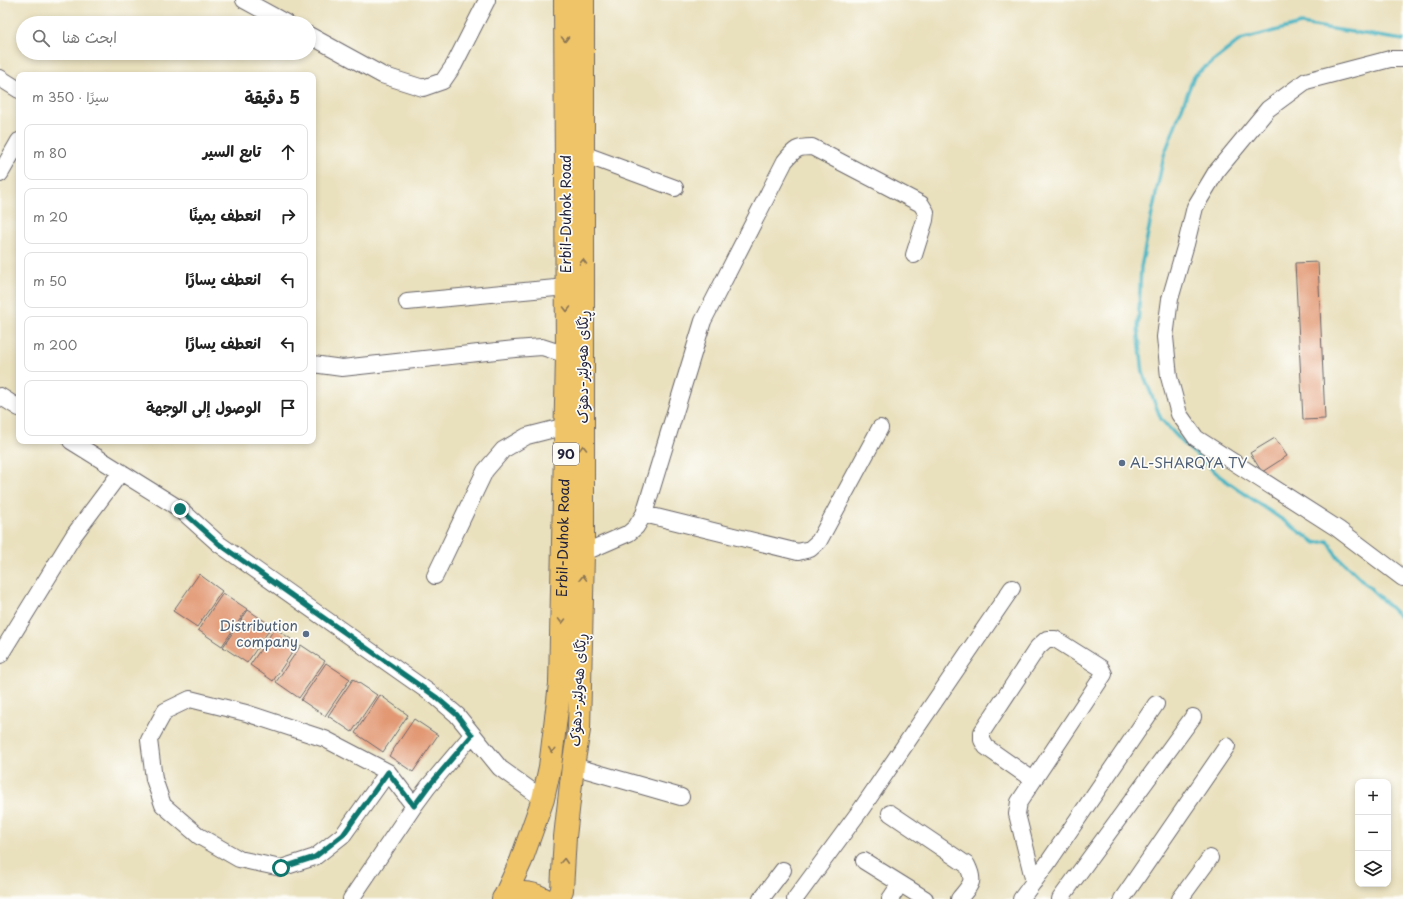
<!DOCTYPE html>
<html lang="ar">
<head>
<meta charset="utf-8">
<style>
  :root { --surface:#fff; --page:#f2f2f2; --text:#222; --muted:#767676; --line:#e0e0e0 }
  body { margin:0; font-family:"Playpen Sans","Playpen Sans Arabic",sans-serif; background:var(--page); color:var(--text); direction:rtl }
  .controls { position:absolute; right:12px; bottom:12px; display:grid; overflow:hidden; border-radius:8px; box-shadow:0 2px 6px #0003 }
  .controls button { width:36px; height:36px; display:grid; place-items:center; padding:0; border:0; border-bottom:1px solid var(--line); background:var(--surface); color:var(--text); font:20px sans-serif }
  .stop { position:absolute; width:12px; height:12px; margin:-9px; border:3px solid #0f766e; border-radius:50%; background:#fff }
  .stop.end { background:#0f766e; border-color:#fff; box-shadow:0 1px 4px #0008 }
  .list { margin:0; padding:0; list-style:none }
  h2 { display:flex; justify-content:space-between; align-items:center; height:52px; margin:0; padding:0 16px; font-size:17px }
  h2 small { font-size:13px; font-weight:400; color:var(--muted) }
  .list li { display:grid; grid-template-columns:26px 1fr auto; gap:12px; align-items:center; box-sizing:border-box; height:56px; margin:0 8px 8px; padding:0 8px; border:1px solid var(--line); border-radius:8px }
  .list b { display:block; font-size:15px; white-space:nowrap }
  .list em { font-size:13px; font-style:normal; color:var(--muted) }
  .icon { flex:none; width:22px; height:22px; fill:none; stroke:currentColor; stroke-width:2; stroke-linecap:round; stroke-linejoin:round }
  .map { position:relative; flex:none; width:1403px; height:899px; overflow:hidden; direction:ltr }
  .search { position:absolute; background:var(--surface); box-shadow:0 2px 6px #0003; left:16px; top:16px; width:300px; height:44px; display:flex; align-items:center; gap:10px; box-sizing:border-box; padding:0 14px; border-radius:22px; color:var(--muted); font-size:15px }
  .panel { position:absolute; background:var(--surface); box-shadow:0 2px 6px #0003; left:16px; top:72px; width:300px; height:372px; border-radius:8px; direction:rtl }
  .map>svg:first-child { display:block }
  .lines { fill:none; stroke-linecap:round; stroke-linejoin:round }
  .stream { stroke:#46b4c2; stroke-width:3.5 }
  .building { fill:#e29873 }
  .minor-casing { stroke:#686468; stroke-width:18 }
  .highway-casing { stroke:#686468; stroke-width:24 }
  .minor { stroke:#fff; stroke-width:16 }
  .highway { stroke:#efc469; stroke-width:22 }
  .oneway { stroke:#887352 }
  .route { stroke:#0f766e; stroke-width:5 }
  .service-dot { fill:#5c6f8a; stroke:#fdfcf7; stroke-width:1.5 }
  .labels { text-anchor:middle; stroke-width:3.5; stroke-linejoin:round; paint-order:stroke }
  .shield { fill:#fdfcf7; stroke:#646373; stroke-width:1 }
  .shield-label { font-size:13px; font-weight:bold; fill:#22223b }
  .street-label { font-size:14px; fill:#22223b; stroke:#fdfcf7 }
  .service-label { font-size:14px; fill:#4e5e75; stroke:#fdfcf7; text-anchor:start }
</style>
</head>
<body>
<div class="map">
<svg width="1403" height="899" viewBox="0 0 1403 899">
  <rect width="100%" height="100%" fill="#fdfcf7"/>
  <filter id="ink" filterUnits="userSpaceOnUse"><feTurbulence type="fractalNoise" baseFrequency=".025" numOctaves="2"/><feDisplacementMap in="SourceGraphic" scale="8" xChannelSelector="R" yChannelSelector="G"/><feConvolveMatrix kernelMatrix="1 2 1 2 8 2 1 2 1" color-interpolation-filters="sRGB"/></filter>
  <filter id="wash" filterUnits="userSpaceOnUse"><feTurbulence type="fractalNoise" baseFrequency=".012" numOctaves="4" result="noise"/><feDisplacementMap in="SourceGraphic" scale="16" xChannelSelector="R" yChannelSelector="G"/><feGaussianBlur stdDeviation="0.9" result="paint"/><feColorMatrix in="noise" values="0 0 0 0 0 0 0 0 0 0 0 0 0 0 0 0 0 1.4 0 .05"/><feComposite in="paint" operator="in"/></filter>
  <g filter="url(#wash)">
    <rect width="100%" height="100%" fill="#e9e0bd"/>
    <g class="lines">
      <path class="stream" d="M1403,40l-102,-16 -61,16 -46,36 -30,79 -23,112 -3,62 5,44 18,46 25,27 36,32 94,65 12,-2 8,14 67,65"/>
    </g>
    <g id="blocks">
      <path class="building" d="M1318,262l7,157 -22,1 -8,-157z
        M1275,438l12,18 -25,16 -12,-19z
        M199,574l23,17 -25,36 -24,-16z
        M223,593l24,16 -25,37 -24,-16z
        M248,610l24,16 -25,37 -24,-16z
        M275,628l23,16 -25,37 -23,-16z
        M301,645l24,16 -26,37 -23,-16z
        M326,663l24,16 -25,37 -24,-16z
        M353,679l24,16 -25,37 -24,-16z
        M380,695l28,20 -25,37 -28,-19z
        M414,719l24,16 -25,37 -24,-16z"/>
    </g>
  </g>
  <g filter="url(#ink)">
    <use href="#blocks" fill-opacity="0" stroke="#686468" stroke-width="1"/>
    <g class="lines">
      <g class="minor-casing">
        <path id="minor" d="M244,0l42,23
          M309,35l73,40 41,13 20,-7 11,-16 33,-65
          M1403,59h-13l-84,22 -38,28 -52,63 -21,35 -9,37 -16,55 -5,38 4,40 10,37 17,24 142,91 65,49
          M0,78l19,12
          M583,154l92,34
          M0,174l19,-33
          M407,302l159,-15
          M313,364l29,4 173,-19 27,-2 25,8
          M0,396l19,12
          M71,441l109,68 39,35 217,153 21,18 43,53 43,31
          M644,514l154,38 12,-3 9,-8 61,-113
          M583,553l46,-20 7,-6 8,-13 59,-193 82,-160c10,-12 12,-14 27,-14l109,57 5,8 -1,8 -11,35
          M435,576l50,-105 18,-21 24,-14 39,-10
          M0,655l74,-120 47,-63
          M573,766l108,31
          M388,772l-45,63 -28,22 -34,11 -42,-9 -40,-23 -36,-31 -9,-26 -5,-39 16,-29 25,-12 56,14 79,26 63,33 26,34
          M1033,780l-47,-33 -4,-7v-8l56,-85 9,-8h8l46,29 3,6 -85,128 -2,12 17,68
          M890,813l77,52c9,18 3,20 -8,34
          M864,861l61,38
          M351,899l63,-93 14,-19 44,-52
          M761,899l22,-29
          M795,899l67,-91 150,-220
          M890,899l10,-15
          M1021,899l26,-35 109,-160
          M1060,899l133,-182
          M1122,899l105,-153
          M1180,899l30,-41"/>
      </g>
      <g class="highway-casing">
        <g id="highway">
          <path id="s1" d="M504,898l17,-37 22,-62 7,-32 10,-83 7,-329 -2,-355"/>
          <path d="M503,899c14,-8 27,-8 41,0"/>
          <path d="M558,899l4,-9 3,-53 8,-71 6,-36 4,-177v-553"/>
        </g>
      </g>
      <use href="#minor" class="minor"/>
      <use href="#highway" class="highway"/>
    </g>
    <defs><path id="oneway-chevron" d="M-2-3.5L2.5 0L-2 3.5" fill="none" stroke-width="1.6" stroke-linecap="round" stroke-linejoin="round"/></defs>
    <g class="oneway">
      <use href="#oneway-chevron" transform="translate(565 39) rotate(90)"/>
      <use href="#oneway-chevron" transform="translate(583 262) rotate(-90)"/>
      <use href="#oneway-chevron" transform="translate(567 309) rotate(90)"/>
      <use href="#oneway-chevron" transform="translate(583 448) rotate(-90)"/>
      <use href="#oneway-chevron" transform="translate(583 578) rotate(-89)"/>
      <use href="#oneway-chevron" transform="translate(562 621) rotate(91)"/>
      <use href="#oneway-chevron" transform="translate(552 750) rotate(97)"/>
      <use href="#oneway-chevron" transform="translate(564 861) rotate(-87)"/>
    </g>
  </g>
  <g class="lines" filter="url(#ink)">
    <path class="route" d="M180,509l39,35 217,153 21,18 15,20 -44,52 -14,19 -26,-34 -45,63 -28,22 -34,11"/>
  </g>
  <g class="service-dot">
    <circle cx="1122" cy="463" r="4"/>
    <circle cx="306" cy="634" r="4"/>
  </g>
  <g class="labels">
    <rect class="shield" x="553" y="443" width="26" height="22" rx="3"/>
    <g class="shield-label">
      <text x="566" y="459">90</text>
    </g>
    <g class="street-label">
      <text transform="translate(566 214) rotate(-90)" y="5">Erbil-Duhok Road</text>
      <text transform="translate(583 367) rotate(-90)" y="5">ڕێگای هەولێر-دهۆک</text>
      <text dy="5" stroke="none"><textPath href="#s1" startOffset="369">Erbil-Duhok Road</textPath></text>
      <text transform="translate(578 690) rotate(-87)" y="5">ڕێگای هەولێر-دهۆک</text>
    </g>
    <g class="service-label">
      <text x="1130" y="468">AL-SHARQYA TV</text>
      <text x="298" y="631" text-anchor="end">Distribution<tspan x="298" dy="16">company</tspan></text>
    </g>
  </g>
</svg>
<div class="controls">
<button>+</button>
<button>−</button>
<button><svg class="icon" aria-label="layers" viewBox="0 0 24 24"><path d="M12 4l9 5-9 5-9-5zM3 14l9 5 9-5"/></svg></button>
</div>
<div class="stop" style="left:281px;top:868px"></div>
<div class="stop end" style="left:180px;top:509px"></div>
<div class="search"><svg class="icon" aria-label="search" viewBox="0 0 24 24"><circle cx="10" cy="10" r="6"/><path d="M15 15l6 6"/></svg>ابحث هنا</div>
<section class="panel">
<h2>5 دقيقة<small>سيرًا · 350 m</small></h2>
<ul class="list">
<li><svg class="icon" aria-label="ahead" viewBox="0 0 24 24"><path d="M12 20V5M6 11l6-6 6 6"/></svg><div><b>تابع السير</b></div><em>80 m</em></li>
<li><svg class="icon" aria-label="right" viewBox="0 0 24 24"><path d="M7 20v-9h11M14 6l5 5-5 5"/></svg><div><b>انعطف يمينًا</b></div><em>20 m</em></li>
<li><svg class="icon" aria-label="left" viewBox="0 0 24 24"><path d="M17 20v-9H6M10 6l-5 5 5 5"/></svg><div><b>انعطف يسارًا</b></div><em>50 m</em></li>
<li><svg class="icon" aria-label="left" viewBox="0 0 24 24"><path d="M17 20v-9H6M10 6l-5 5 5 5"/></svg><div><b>انعطف يسارًا</b></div><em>200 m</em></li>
<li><svg class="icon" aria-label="arrive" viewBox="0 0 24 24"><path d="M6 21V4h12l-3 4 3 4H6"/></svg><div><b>الوصول إلى الوجهة</b></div></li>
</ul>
</section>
</div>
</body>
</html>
